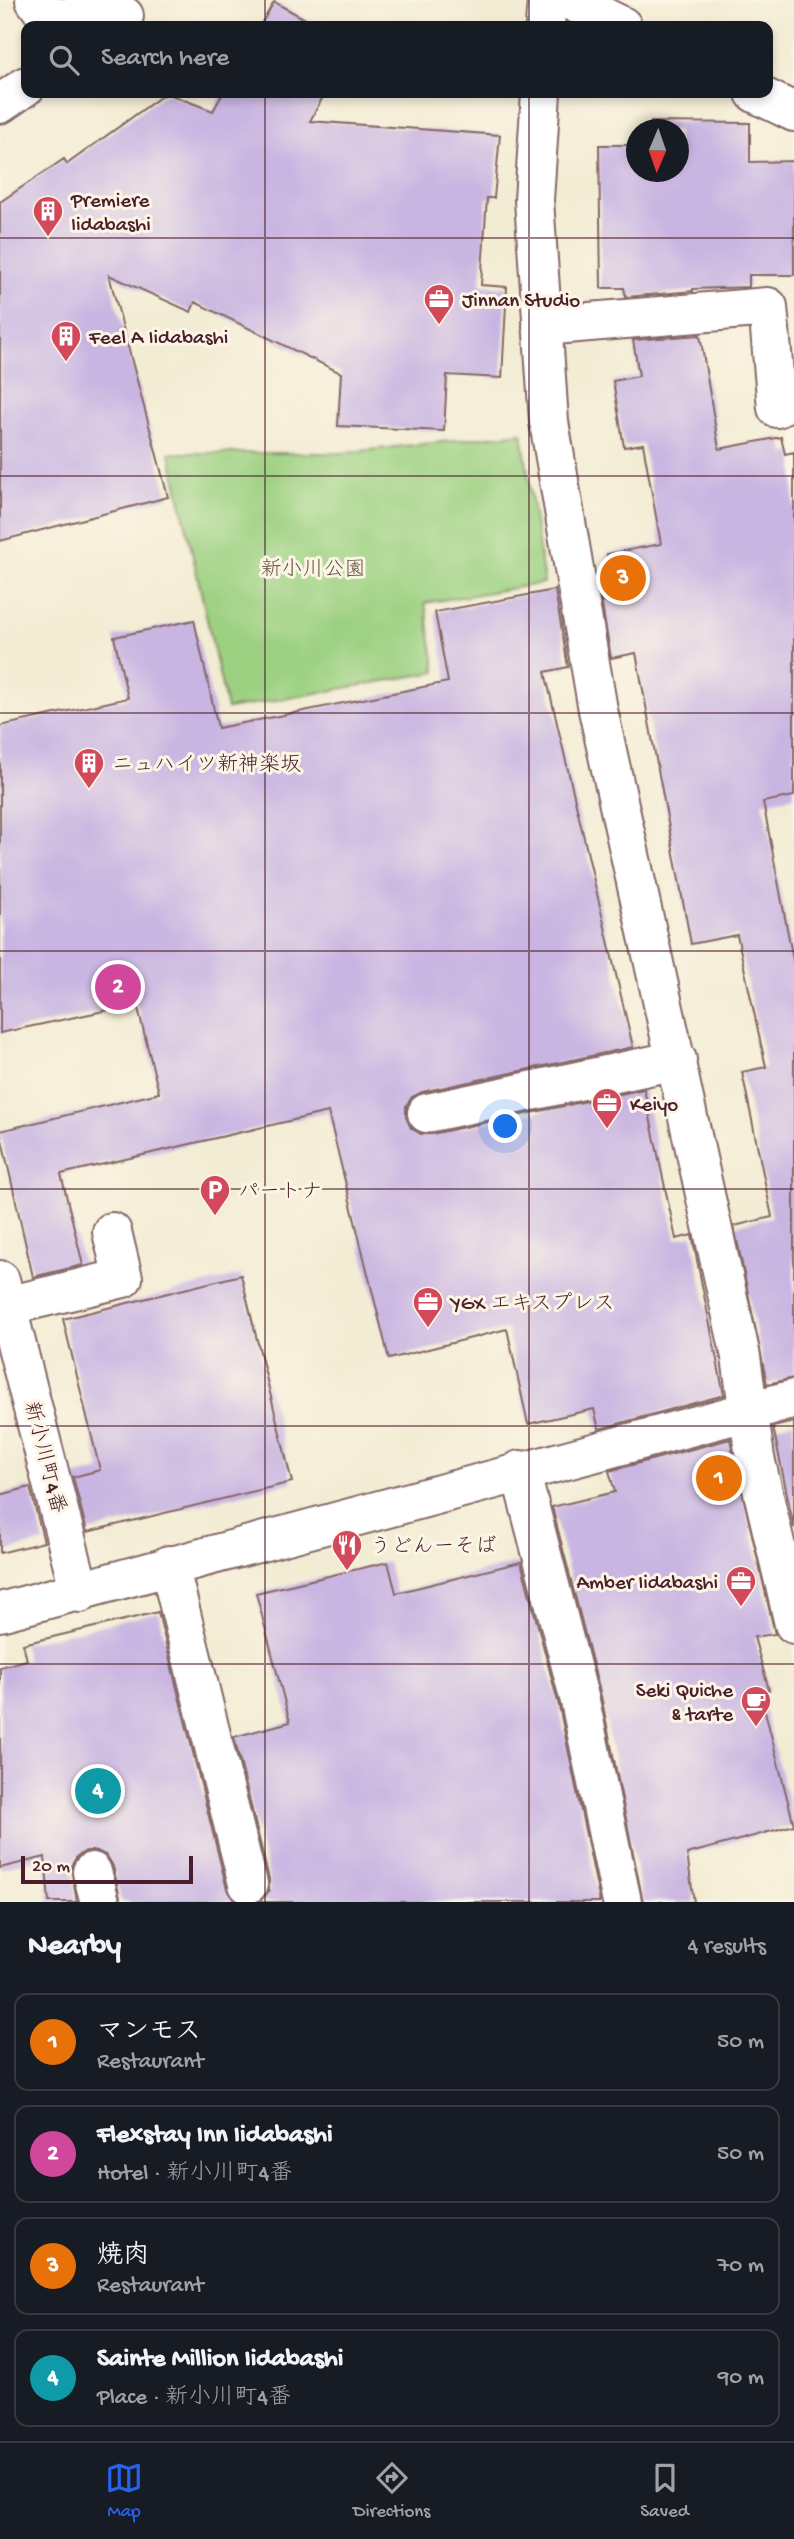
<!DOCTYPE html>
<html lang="en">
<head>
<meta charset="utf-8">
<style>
  :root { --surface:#171b24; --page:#242831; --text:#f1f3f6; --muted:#9ea1a6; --line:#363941; --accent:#2563eb }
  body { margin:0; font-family:"Gochi Hand","Klee One",sans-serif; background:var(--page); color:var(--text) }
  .compass { position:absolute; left:626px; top:119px; width:63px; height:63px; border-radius:50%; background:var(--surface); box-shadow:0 4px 10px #0003; rotate:182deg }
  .scale { position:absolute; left:21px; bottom:18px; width:172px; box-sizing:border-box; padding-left:7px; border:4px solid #4a1f2b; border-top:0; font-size:19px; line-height:24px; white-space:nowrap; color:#4a1f2b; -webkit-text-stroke:5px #fcf5e5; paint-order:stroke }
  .you { position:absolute; left:506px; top:1127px; width:24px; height:24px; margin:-18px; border:5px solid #fff; border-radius:50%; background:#1a73e8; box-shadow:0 0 0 10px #1a73e833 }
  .badge { display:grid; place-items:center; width:46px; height:46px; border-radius:50%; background:var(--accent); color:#fff; font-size:23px; font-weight:700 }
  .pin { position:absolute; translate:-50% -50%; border:4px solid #fff; box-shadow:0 2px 7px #0006 }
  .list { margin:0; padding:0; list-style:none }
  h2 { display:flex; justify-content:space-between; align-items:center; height:91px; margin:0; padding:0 28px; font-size:30px }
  h2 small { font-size:23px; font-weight:400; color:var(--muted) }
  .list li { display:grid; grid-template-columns:46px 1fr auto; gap:21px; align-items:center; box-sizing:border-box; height:98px; margin:0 14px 14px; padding:0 14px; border:2px solid var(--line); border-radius:14px }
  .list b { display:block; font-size:26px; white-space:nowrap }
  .list p { margin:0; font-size:23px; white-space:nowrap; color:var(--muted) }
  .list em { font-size:23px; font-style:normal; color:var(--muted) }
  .icon { flex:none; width:38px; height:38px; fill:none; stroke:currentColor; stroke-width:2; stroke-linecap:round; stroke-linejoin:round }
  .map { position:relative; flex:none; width:794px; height:1902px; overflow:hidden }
  .search { position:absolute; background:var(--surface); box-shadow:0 4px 10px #0003; left:21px; right:21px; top:21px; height:77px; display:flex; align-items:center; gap:18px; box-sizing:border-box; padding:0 24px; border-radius:14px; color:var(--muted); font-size:26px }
  .sheet { height:539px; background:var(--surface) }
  nav { display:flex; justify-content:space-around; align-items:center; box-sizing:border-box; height:98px; border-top:2px solid var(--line); background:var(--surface); font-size:19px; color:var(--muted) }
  nav a { display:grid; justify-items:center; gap:4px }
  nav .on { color:var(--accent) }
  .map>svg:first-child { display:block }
  .green { fill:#9dd182; stroke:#747856; stroke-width:2 }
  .building { fill:#c9b5e2 }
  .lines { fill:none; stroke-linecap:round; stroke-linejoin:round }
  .minor-casing { stroke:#856766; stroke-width:42 }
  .major-casing { stroke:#856766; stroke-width:42 }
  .minor { stroke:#fff; stroke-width:38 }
  .major { stroke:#fff; stroke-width:38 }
  .grid { fill:none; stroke:#4a1f2b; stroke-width:2; stroke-opacity:0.55 }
  .labels { text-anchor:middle; stroke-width:6; stroke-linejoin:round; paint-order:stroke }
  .poi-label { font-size:21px; fill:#4a1f2b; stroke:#fcf5e5; text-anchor:start }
  .park-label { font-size:21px; fill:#635445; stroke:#fcf5e5 }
  .street-label { font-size:21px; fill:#4a1f2b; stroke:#fcf5e5 }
</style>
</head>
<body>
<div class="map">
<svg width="794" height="1902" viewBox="0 0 794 1902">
  <rect width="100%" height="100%" fill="#fcf5e5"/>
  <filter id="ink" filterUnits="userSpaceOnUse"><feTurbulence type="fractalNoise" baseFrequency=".0143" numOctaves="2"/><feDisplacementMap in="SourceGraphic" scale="14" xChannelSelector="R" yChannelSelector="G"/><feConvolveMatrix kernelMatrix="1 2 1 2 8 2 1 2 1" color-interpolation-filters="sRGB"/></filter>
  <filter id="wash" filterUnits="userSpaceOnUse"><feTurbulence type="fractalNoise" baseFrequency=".00686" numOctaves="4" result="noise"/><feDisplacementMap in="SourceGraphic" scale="28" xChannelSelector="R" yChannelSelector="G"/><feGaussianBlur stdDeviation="1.57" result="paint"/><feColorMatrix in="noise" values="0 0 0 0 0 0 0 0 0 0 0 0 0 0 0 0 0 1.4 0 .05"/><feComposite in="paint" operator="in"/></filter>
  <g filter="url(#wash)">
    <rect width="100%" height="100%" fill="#f3ecd4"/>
    <path class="green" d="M522,433l22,150 -119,20 11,69 -209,37 -57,-256h171z"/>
    <g id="blocks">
      <path class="building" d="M274,2l44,24h-58z
        M166,93l47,18 10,-18h102l-15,28 190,14 -6,63h-7l-6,87 26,2 -5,91 -55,-3 -3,56 -106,-5 3,-53 -146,-71 -4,10 -82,-37 59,222 -168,44v-339l64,-43 3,5z
        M651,122l99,1v39l44,-1v114h-45v12l-56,2v2l-67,6 -2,-9h-23l-2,-143h37v27h42v-42h-27z
        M700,335l19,114 62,-12 4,17 9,-2v344l-31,6 31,163v413l-27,6 -33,-158 38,-9 -30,-145 24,-5 -29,-132 -46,9 -55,-291 -25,5 -13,-76 14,-2 -5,-26 54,-10 -18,-100 -19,3 -11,-66 26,-5 -6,-36z
        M555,590l13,77 -23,5 88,375 -211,45 -10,5 -6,9v11l5,11 10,6h11l212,-45 32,150 16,-4 32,160 -125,34 -5,-20 -66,15 -21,-95 -118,30 -61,-247 -267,62 22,91 -50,12 -33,-146 159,-38 -22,-89 -137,29v-307l128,-28 -14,-61 80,-17 24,108 230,-46 -13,-70z
        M241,1275l51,207 -205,50 -14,-55 27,-7 -37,-151z
        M794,1422v106l-21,-101z
        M730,1439l45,195 -21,3 15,53 -9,2 34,133 -107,29 7,48h-51l-42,-206 -49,-189 63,-15 -6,-21z
        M30,1487l14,55 -44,11v-58z
        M388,1562l8,31 125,-31 38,144 41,196h-341l10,-11v-12l-35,-142 56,-15 -34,-129z
        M158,1612l69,277 10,13h-116l-8,-36 -6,-10 -10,-5h-11l-9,5 -6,10 6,36h-28l-4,-45 -45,11v-201l27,-7 -4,-16z"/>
    </g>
  </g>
  <g filter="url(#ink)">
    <use href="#blocks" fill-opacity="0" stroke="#856766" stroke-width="2"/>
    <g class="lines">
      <g class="minor-casing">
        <path id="minor" d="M569,0l53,26
          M545,26l2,-26
          M541,93l-7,107 15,222 49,288 143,647 14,101 39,166
          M755,93l39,19
          M542,326l226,-19 9,101
          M427,1113l250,-53
          M0,1280l80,313
          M7,1306l116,-28 -11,-46
          M520,1470l60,231 42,201
          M169,1565l79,319
          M0,1612l794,-213
          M92,1872l8,30"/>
      </g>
      <g class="major-casing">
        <path id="major" d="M35,0l13,18 76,-2
          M0,104l26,-18"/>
      </g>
      <use href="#minor" class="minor"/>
      <use href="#major" class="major"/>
    </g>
  </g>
  <path class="grid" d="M265,0v26M529,0v26M265,93v1809M529,93v1809M0,238h794M0,476h794M0,713h794M0,951h794M0,1189h794M0,1426h794M0,1664h794"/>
  <defs>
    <g id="building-pin" transform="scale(1.575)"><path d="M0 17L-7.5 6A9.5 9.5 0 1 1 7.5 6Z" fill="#d1495b" stroke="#fcf5e5"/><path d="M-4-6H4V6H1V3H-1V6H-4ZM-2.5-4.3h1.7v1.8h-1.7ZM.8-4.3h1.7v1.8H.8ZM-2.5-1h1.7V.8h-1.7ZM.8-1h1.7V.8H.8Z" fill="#fff"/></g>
    <g id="office-pin" transform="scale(1.575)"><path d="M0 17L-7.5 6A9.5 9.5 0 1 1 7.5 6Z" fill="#d1495b" stroke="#fcf5e5"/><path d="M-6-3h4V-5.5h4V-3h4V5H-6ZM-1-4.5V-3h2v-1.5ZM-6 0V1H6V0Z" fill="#fff"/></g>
    <g id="parking-pin" transform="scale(1.575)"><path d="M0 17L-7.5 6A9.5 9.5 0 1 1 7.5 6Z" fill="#d1495b" stroke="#fcf5e5"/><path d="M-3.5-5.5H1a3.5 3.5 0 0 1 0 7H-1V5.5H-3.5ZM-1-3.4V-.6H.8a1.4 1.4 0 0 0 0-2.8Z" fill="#fff"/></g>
    <g id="restaurant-pin" transform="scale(1.575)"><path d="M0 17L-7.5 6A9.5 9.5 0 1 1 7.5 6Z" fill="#d1495b" stroke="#fcf5e5"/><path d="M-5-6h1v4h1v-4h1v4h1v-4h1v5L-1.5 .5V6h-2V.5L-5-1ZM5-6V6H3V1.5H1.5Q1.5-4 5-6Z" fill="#fff"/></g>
    <g id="cafe-pin" transform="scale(1.575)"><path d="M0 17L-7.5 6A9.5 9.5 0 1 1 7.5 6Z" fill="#d1495b" stroke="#fcf5e5"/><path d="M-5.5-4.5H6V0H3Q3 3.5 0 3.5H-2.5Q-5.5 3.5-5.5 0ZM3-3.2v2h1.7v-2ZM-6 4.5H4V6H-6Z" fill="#fff"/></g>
  </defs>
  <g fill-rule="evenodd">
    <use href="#building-pin" x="48" y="211"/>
    <use href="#office-pin" x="439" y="299"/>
    <use href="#building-pin" x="66" y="336"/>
    <use href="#building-pin" x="89" y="763"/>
    <use href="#office-pin" x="607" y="1103"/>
    <use href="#parking-pin" x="215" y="1190"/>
    <use href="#office-pin" x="428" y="1302"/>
    <use href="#restaurant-pin" x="347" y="1545"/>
    <use href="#office-pin" x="741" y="1581"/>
    <use href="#cafe-pin" x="756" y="1701"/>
  </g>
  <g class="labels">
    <g class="poi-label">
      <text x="71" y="206">Premiere<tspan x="71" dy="24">Iidabashi</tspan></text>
      <text x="462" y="306">Jinnan Studio</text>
      <text x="89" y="343">Feel A Iidabashi</text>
      <text x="112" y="770">ニュハイツ新神楽坂</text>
      <text x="630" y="1110">Keiyo</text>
      <text x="238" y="1197">パートナ</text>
      <text x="451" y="1309">YGX エキスプレス</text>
      <text x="370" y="1552">うどんーそば</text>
      <text x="718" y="1588" text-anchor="end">Amber Iidabashi</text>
      <text x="733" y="1696" text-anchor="end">Seki Quiche<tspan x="733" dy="24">&amp; tarte</tspan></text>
    </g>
    <g class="park-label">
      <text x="313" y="575">新小川公園</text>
    </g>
    <g class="street-label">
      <text transform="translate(46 1457) rotate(76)" y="7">新小川町4番</text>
    </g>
  </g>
</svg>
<svg class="compass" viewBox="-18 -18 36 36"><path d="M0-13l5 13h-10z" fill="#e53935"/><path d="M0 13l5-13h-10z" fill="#9ea1a6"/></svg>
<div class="scale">20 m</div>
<div class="you"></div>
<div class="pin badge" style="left:719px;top:1478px;background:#e8710a">1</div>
<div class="pin badge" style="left:118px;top:987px;background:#d1479c">2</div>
<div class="pin badge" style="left:623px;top:578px;background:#e8710a">3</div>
<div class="pin badge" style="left:98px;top:1791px;background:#0f9aa8">4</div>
<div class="search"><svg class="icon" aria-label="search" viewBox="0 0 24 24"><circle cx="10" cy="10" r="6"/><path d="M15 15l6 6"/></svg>Search here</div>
</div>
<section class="sheet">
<h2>Nearby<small>4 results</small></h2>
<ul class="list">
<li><span class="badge" style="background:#e8710a">1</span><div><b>マンモス</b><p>Restaurant</p></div><em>50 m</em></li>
<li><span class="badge" style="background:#d1479c">2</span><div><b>Flexstay Inn Iidabashi</b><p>Hotel · 新小川町4番</p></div><em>50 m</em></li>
<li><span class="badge" style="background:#e8710a">3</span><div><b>焼肉</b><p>Restaurant</p></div><em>70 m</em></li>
<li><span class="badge" style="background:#0f9aa8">4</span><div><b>Sainte Million Iidabashi</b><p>Place · 新小川町4番</p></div><em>90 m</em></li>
</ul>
</section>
<nav>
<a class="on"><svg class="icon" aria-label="map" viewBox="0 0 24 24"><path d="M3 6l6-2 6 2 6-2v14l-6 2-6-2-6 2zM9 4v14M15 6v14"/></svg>Map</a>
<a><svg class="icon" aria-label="directions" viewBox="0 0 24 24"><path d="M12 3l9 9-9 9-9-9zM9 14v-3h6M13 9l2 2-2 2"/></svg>Directions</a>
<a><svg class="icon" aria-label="saved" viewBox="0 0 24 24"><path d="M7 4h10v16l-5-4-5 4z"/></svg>Saved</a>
</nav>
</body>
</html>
